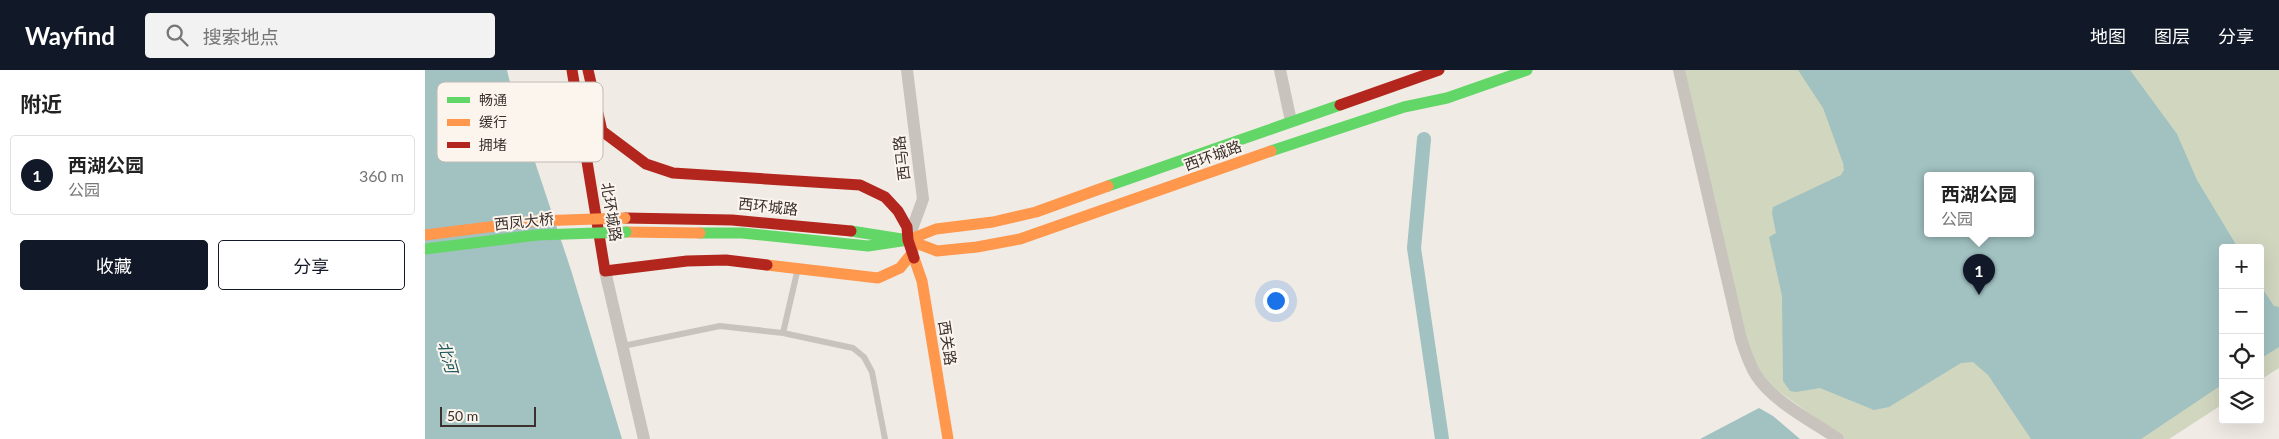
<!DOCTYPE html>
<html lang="zh">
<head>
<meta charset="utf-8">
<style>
  :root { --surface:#fff; --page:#f2f2f2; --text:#222; --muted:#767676; --line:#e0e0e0; --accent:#111827 }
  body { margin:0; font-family:Lato,"Noto Sans SC",sans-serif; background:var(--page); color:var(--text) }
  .controls { position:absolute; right:15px; bottom:15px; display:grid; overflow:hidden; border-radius:5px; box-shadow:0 5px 20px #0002 }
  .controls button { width:45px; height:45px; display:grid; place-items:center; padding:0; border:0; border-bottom:1px solid var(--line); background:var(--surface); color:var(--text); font:25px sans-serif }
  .scale { position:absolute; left:15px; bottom:12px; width:96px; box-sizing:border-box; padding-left:5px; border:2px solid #3b302b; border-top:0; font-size:14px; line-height:18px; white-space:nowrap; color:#3b302b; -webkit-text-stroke:4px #fbf5ee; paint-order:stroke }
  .you { position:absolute; left:850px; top:230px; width:18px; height:18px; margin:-12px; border:4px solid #fff; border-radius:50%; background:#1a73e8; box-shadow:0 0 0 8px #1a73e833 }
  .badge { display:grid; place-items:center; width:32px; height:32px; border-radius:50%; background:var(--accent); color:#fff; font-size:16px; font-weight:700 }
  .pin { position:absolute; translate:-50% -41px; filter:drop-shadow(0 1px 2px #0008) }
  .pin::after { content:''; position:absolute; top:26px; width:18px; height:15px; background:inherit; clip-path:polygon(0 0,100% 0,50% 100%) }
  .popup { position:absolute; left:1499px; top:102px; width:110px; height:65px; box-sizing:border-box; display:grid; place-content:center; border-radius:5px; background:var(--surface); filter:drop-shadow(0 1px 4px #0005); font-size:16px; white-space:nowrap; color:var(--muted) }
  .popup b { font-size:19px; color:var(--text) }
  .popup::after { content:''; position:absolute; left:50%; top:100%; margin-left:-10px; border:10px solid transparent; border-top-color:var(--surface) }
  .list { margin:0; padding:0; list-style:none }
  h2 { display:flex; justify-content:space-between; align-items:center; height:65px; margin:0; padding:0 20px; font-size:21px }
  h2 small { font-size:16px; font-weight:400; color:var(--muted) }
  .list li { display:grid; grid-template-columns:32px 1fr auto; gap:15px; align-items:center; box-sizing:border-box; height:80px; margin:0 10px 10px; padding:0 10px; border:1px solid var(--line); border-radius:5px }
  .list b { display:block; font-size:19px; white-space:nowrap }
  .list p { margin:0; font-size:16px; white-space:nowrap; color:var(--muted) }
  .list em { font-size:16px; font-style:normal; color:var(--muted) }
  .actions { display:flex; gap:10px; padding:15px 20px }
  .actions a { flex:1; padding:11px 0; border:1px solid var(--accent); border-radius:5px; text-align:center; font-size:18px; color:var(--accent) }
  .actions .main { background:var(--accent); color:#fff }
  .icon { flex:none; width:28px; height:28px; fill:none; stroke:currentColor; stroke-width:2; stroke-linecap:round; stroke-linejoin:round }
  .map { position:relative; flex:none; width:1854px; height:369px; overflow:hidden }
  header { display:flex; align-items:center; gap:30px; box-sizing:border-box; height:70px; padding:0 25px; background:var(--accent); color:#fff }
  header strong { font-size:24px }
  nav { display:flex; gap:28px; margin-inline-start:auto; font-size:18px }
  .search { width:350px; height:45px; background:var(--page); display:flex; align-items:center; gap:12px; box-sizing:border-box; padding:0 18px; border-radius:5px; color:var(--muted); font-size:19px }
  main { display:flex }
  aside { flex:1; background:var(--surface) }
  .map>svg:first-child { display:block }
  .green { fill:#d1d6bf; fill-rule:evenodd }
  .water { fill:#a1c2c1; fill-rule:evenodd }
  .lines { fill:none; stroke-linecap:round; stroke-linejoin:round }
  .canal { stroke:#a1c2c1; stroke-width:14 }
  .lane { stroke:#c9c3be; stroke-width:6 }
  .street { stroke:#c9c3be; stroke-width:12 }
  .fast { stroke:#63d668; stroke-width:11 }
  .slow { stroke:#ff974d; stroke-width:11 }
  .jam { stroke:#b3261e; stroke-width:11 }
  .fast-bridge { stroke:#63d668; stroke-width:11 }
  .slow-bridge { stroke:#ff974d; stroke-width:11 }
  .labels { text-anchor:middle; stroke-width:4; stroke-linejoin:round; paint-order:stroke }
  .street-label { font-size:15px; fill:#3b302b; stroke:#fbf5ee }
  .water-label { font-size:16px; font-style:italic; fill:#1f5a5e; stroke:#fbf5ee }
  .key { fill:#fbf5ee; stroke:#c1bab4; stroke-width:1 }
  .key-label { font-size:14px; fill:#3b302b }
</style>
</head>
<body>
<header>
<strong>Wayfind</strong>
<div class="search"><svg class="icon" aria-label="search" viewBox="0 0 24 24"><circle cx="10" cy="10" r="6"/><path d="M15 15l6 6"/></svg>搜索地点</div>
<nav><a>地图</a><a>图层</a><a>分享</a></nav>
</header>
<main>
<aside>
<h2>附近<small></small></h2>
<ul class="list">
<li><span class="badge">1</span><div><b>西湖公园</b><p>公园</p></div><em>360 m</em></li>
</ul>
<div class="actions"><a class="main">收藏</a><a>分享</a></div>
</aside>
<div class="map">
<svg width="1854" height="369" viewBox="0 0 1854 369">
  <rect width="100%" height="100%" fill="#f0ebe5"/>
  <path class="green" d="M1260,0h594v298l-19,12v-132h-37v156l-54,35h-324l-79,-57 -21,-40zM1503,106h102v58h-102z"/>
  <path class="water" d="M0,0h82l7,29 57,171 51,169h-197z
    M1373,0h332l47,64 20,46 41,68h-15v136l-82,55h-110l-43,-64 -15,-13 -12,1 -72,44 -15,3 -54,-22 -24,4 -6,-1 -7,-10 -1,-85 -13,-59 7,-4 -4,-20 1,-6 68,-32 3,-5 -1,-7 -20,-55zM1503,106h102v58h-102z
    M1835,215l14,21 5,1v40l-19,12z
    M1334,338l14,8 27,23h-100z"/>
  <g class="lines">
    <path class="canal" d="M999,69l-10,109 28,191"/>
    <path class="lane" d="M358,263l15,-65
      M198,276l97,-20 63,7 70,15 11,9 8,15 13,67"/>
    <path class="street" d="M482,0l16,129 -15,41
      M855,0l11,51
      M1254,0l62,269c4,12 8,25 15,36 16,26 56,46 82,64
      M180,201l39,168"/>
    <path class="fast" d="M846,81l133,-44 43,-9 80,-28
      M683,116l232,-81
      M275,163h42l126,13 40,-6 -57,-9"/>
    <path class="slow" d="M201,162l74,1
      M483,170l29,11 40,-4 43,-8 251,-88
      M483,170l28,-11 57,-7 43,-10 72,-26
      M489,188l8,23 26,158
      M342,195l111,13 22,-10 13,-16"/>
    <path class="jam" d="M147,0l33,201 82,-10 39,-1 41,5
      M163,0l14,61 44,33 27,9 187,12 25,12 13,14 9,16 1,13 6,18
      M915,35l99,-35
      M200,148l107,2 119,11"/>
    <path class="fast-bridge" d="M0,179l112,-14 89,-3"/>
    <path class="slow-bridge" d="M0,165l111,-14 89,-3"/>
  </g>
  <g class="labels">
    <g class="street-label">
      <text transform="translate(788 86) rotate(-20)" y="5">西环城路</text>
      <text transform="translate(477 88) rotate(-97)" y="5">西马路</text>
      <text transform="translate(343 137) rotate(6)" y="5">西环城路</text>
      <text transform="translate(186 142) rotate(81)" y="5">北环城路</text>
      <text transform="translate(99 152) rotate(-6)" y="5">西凤大桥</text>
      <text transform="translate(522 273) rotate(81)" y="5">西关路</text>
    </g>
    <g class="water-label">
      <text transform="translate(23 287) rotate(74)" y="6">北河</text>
    </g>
  </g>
  <rect x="12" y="12" width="166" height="80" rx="8" class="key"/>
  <rect x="22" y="27" width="23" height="6" fill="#63d668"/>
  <rect x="22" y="49" width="23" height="7" fill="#ff974d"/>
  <rect x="22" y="72" width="23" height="6" fill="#b3261e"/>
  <g class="key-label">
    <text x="54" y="35">畅通</text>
    <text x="54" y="57">缓行</text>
    <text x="54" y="80">拥堵</text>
  </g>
</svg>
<div class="controls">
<button>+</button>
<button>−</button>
<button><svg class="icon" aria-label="locate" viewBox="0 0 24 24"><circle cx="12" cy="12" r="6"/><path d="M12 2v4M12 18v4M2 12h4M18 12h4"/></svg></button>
<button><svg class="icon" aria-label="layers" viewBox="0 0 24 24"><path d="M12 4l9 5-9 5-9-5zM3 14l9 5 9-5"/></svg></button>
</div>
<div class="scale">50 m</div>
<div class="you"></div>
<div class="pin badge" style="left:1554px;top:225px">1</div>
<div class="popup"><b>西湖公园</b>公园</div>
</div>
</main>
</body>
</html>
